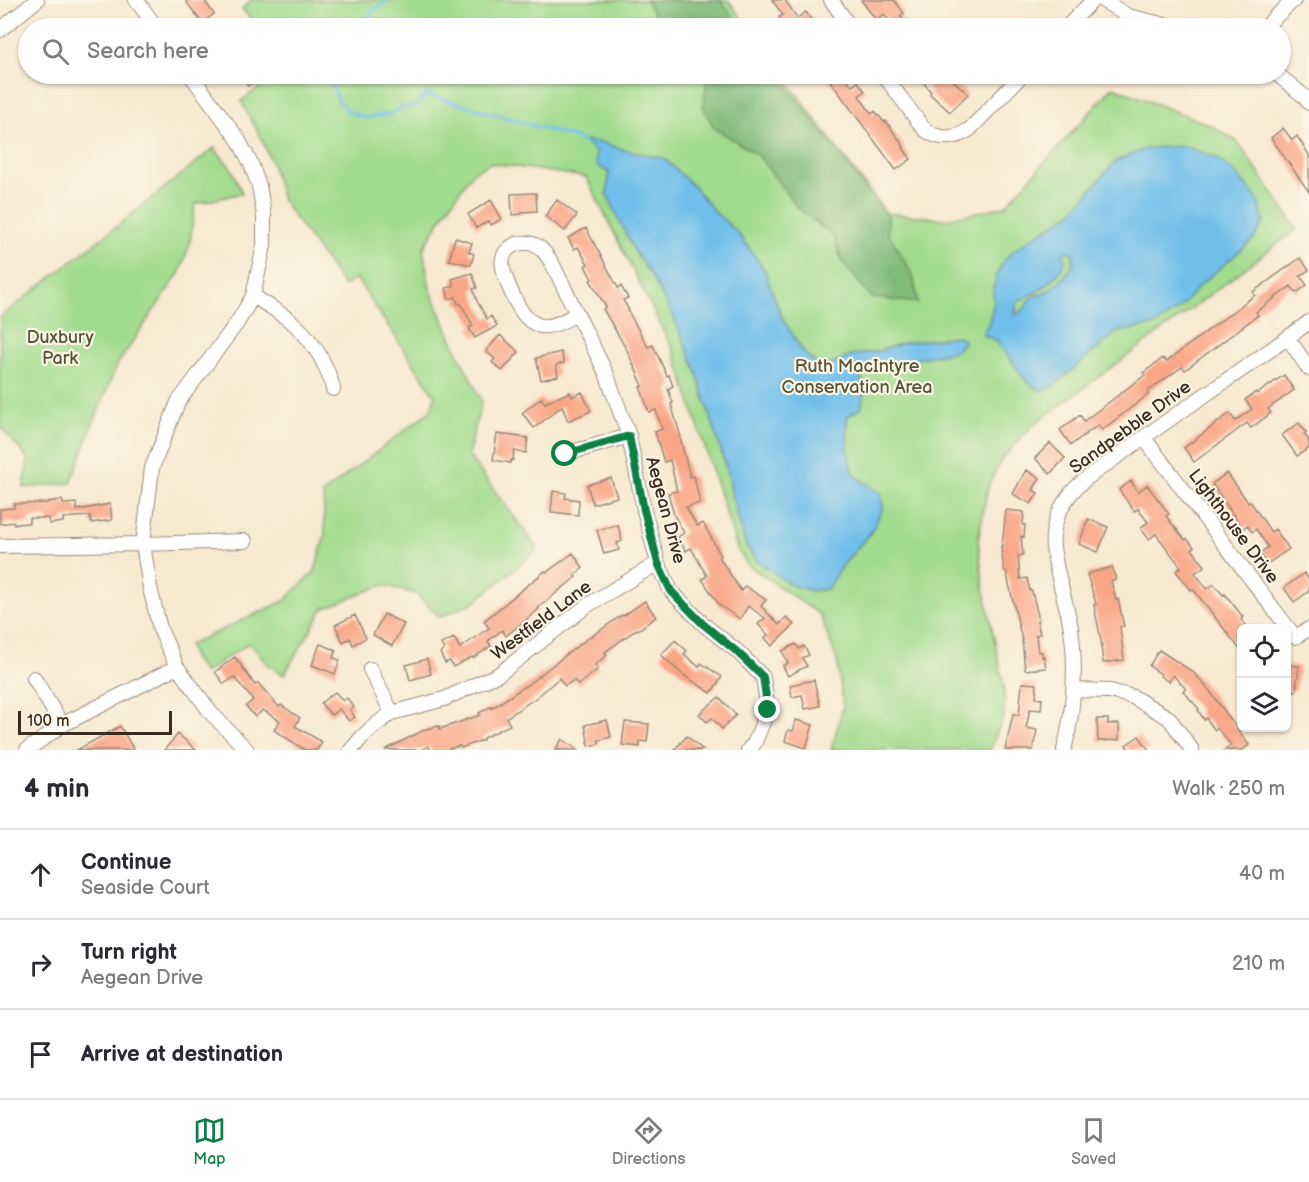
<!DOCTYPE html>
<html lang="en">
<head>
<meta charset="utf-8">
<style>
  :root { --surface:#fff; --page:#f7f7f7; --text:#2b2b33; --muted:#7c7c81; --line:#e1e1e2; --accent:#0b8043 }
  body { margin:0; font-family:"Balsamiq Sans",sans-serif; background:var(--page); color:var(--text) }
  .controls { position:absolute; right:18px; bottom:18px; display:grid; overflow:hidden; border-radius:9px; box-shadow:0 2px 4px #0004 }
  .controls button { width:54px; height:54px; display:grid; place-items:center; padding:0; border:0; border-bottom:2px solid var(--line); background:var(--surface); color:var(--text); font:30px sans-serif }
  .scale { position:absolute; left:18px; bottom:15px; width:154px; box-sizing:border-box; padding-left:6px; border:3px solid #3b2a1e; border-top:0; font-size:16px; line-height:21px; white-space:nowrap; color:#3b2a1e; -webkit-text-stroke:4px #fcf5e5; paint-order:stroke }
  .stop { position:absolute; width:18px; height:18px; margin:-14px; border:4px solid #0b8043; border-radius:50%; background:#fff }
  .stop.end { background:#0b8043; border-color:#fff; box-shadow:0 2px 6px #0008 }
  .list { margin:0; padding:0; list-style:none }
  h2 { display:flex; justify-content:space-between; align-items:center; height:78px; margin:0; padding:0 24px; font-size:26px }
  h2 small { font-size:20px; font-weight:400; color:var(--muted) }
  .list li { display:grid; grid-template-columns:39px 1fr auto; gap:18px; align-items:center; box-sizing:border-box; height:90px; padding:0 24px; border-top:2px solid var(--line) }
  .list b { display:block; font-size:22px; white-space:nowrap }
  .list p { margin:0; font-size:20px; white-space:nowrap; color:var(--muted) }
  .list em { font-size:20px; font-style:normal; color:var(--muted) }
  .icon { flex:none; width:33px; height:33px; fill:none; stroke:currentColor; stroke-width:2; stroke-linecap:round; stroke-linejoin:round }
  .map { position:relative; flex:none; width:1309px; height:750px; overflow:hidden }
  .search { position:absolute; background:var(--surface); box-shadow:0 2px 4px #0004; left:18px; right:18px; top:18px; height:66px; display:flex; align-items:center; gap:15px; box-sizing:border-box; padding:0 21px; border-radius:33px; color:var(--muted); font-size:22px }
  .sheet { height:348px; background:var(--surface) }
  nav { display:flex; justify-content:space-around; align-items:center; box-sizing:border-box; height:84px; border-top:2px solid var(--line); background:var(--surface); font-size:16px; color:var(--muted) }
  nav a { display:grid; justify-items:center; gap:3px }
  nav .on { color:var(--accent) }
  .map>svg:first-child { display:block }
  .green { fill:#a1db8e; stroke:#6e8256; stroke-width:1.5 }
  .forest { fill:#80bb79; stroke:#5e724c; stroke-width:1.5 }
  .water { fill:#70bfeb; stroke:#567484; stroke-width:1.5; fill-rule:evenodd }
  .lines { fill:none; stroke-linecap:round; stroke-linejoin:round }
  .stream { stroke:#70bfeb; stroke-width:3 }
  .building { fill:#f9a687 }
  .minor-casing { stroke:#9a8a78; stroke-width:16 }
  .minor { stroke:#fff; stroke-width:14 }
  .route { stroke:#0b8043; stroke-width:8 }
  .labels { text-anchor:middle; stroke-width:4.5; stroke-linejoin:round; paint-order:stroke }
  .park-label { font-size:18px; fill:#54563a; stroke:#fcf5e5 }
  .street-label { font-size:18px; fill:#3b2a1e; stroke:#fcf5e5 }
</style>
</head>
<body>
<div class="map">
<svg width="1309" height="750" viewBox="0 0 1309 750">
  <rect width="100%" height="100%" fill="#fcf5e5"/>
  <filter id="ink" filterUnits="userSpaceOnUse"><feTurbulence type="fractalNoise" baseFrequency=".0167" numOctaves="2"/><feDisplacementMap in="SourceGraphic" scale="12" xChannelSelector="R" yChannelSelector="G"/><feConvolveMatrix kernelMatrix="1 2 1 2 8 2 1 2 1" color-interpolation-filters="sRGB"/></filter>
  <filter id="wash" filterUnits="userSpaceOnUse"><feTurbulence type="fractalNoise" baseFrequency=".008" numOctaves="4" result="noise"/><feDisplacementMap in="SourceGraphic" scale="24" xChannelSelector="R" yChannelSelector="G"/><feGaussianBlur stdDeviation="1.35" result="paint"/><feColorMatrix in="noise" values="0 0 0 0 0 0 0 0 0 0 0 0 0 0 0 0 0 1.4 0 .05"/><feComposite in="paint" operator="in"/></filter>
  <g filter="url(#wash)">
    <rect width="100%" height="100%" fill="#f8e9d1"/>
    <path class="green" d="M251,0h477l21,28h-491l-16,-19z
      M278,74h504l104,139 60,6 59,-13 108,-119 97,38 27,16 60,88 -115,87 -149,109 -32,35 -13,27 -10,53 5,43 21,104v28l-14,35h-159l12,-43 -6,-47 -17,-45 -72,-50 -10,-14 -63,-197 -89,-177 -96,-14 -18,10 -29,43 -20,33 7,40 29,66 23,46 -14,54 70,94 -62,52 -36,16 -24,-23 -33,-9 -60,24 -39,66 -16,-10 -19,-22 -45,30 -12,-17 -3,-11 95,-44 31,-30 10,-36 -2,-42 108,-83 4,-14 -79,-118 -12,8 -62,-86 -11,-39 -10,-23 -20,-37z
      M214,148l17,20 11,25 -47,11 -5,39 -10,29 -63,93 -22,54 -24,64 -47,5 4,-29 -28,-33v-109l111,-86z"/>
    <path class="forest" d="M646,0h74l23,28h-81z
      M701,74h76l111,142v17l25,42 5,28 -46,-5 -30,-36 -8,-25 -37,-30 -39,-52 -44,-27 -11,-22 4,-24z"/>
    <path class="water" d="M586,141l18,2 17,6 44,10 29,28 22,26 22,20 26,36 18,49 22,35 13,11 11,2 25,-11 26,-4 24,-8 55,-7 6,4 -2,5 -8,6 -90,19 -4,3 4,20 -3,15 -13,8c-3,10 0,48 6,57 6,9 18,14 27,20l2,15 -12,24 -33,39 -11,18 -15,2 -21,-6 -34,-24 -11,-15 -14,-49 -3,-20 -32,-104 -24,-58 -25,-44 -15,-22 -26,-55 2,-22 -12,-6 -2,-15 -9,-7z
      M1185,146l31,12 18,14 23,26 7,24 -10,17 -54,46 -20,23 -24,17 -39,7 -65,55 -11,4 -13,-8 -32,-43 -13,-5 1,-5 4,-5 6,-22 -1,-14 5,-18 8,-13 12,-11 53,-34 45,-52 32,-13zM1067,251l6,2c2,13 -5,20 -14,29 -1,1 -6,6 -7,7 -11,6 -23,5 -27,19l-10,7 2,-14c20,-8 40,-19 48,-40l-2,-6z"/>
    <g class="lines">
      <path class="stream" d="M355,28l10,-10 5,-2 3,-5 15,-11
        M328,74l11,28 10,10 17,6 27,-5 9,-6h10l7,-4 7,-9 150,44 10,6"/>
    </g>
    <g id="blocks">
      <path class="building" d="M185,0h19l10,14 -12,9z
        M772,0h13l12,18 9,-6 8,11 -8,5h-19l-8,-11 4,-2z
        M861,0h33l10,13 -4,3 9,12h-14l-11,-14 -8,6z
        M238,74h26l-16,12z
        M825,74h18l9,12 6,-4 7,9 -6,5 13,18 3,-3 9,11 2,-1 18,26 -1,1 8,11 -15,11z
        M917,74h29l22,20 -18,18 -20,-18 1,-2z
        M1283,128l9,12 5,-4 12,19v37l-38,-54z
        M536,193l1,18 -15,1v2l-10,1 -1,-21z
        M491,200l11,19 -11,6 -2,-4 -13,7 -8,-14z
        M557,200l20,15 -12,16 -20,-15z
        M586,228l32,60 3,-2 7,12 -5,2 6,10 -1,1 20,36 5,-2 14,31 2,-1 4,11 -5,3 5,14 -2,1 10,33h-1l10,40 4,-1 6,27 -14,4 11,19 6,-3 18,33 -2,1 22,34 4,-5 21,14 -5,6 18,19 7,-8 8,8 -22,21 -7,-8 3,-3 -10,-11 7,-6 -17,-12 -8,13 -21,-14 -17,-26 5,-3 -16,-28 -5,3 -8,-14 6,-4 -10,-18 -6,-22 9,-2 -7,-31 -6,2 -9,-30 7,-3 -6,-19 -7,2 -9,-25 3,-1 -16,-36 -24,-41 3,-2 -16,-27 2,-1 -7,-13 3,-2 -10,-17 -4,2 -6,-11z
        M455,238l17,5 -3,9 5,2 -3,11 -22,-5z
        M1300,258l9,12 -9,6 7,9 -11,8 -5,-7 -35,26 2,3 -73,55 -3,-3 -35,25 2,2 -47,36 -4,-5 -27,20 -11,-15 20,-15 4,6 61,-46 -2,-2 20,-15 3,4 89,-67 -2,-3z
        M472,273l5,15 -4,1 4,12 10,18 4,-3 6,10 -22,12 -6,-10 4,-2 -12,-22h-3l-2,-7 -7,2 -3,-11 8,-2 -2,-7z
        M500,335l19,17 -17,19 -10,-9 3,-3 -9,-8z
        M561,352l3,11 -8,2 2,11 -17,4 -5,-22z
        M1284,375l10,15 -26,19 3,4 -20,15 -4,-5 -53,39 -10,-14 46,-35 5,8 17,-12 -7,-9 11,-8 1,2z
        M570,392l2,5 10,-5 9,19 -23,10 -6,-15 -28,22 -12,-15 19,-15 4,5z
        M1299,423l7,9 -2,2 5,7v7l-12,8 -15,-21z
        M497,434l31,4 -2,15 -12,-2 -1,9h-2l-1,3 -17,-3z
        M1050,443l15,15 -15,16 -15,-16z
        M1026,470l14,8 -7,12 5,3 -7,11 -18,-10z
        M1227,473l21,29 2,-1 21,31 4,-3 14,20 -22,15 -8,-10 9,-7 -12,-18 -4,3 -5,-7 -4,4 -31,-45z
        M611,478l6,19 -24,7 -6,-19z
        M1131,481l7,11 9,-7 22,29 -3,2 19,24 2,-1 7,8 -2,2 13,17 -10,7 12,16 7,-5 9,11 2,-1 18,23 -2,2 7,9h-6v24l-49,-63 -2,1 -15,-19 5,-4 -25,-33 -7,5 -9,-11 8,-6 -10,-13 -4,2 -15,-21z
        M553,491l13,2 -1,5 14,2 -1,15 -27,-3z
        M62,500l1,4 13,-1 1,7 33,-6 2,16 -21,3 -1,-7 -27,2v4l-14,2 -1,-6h-19v5l-15,1v-2l-14,2v-15l14,-1v-4l33,-1v-1z
        M1006,510l18,2 -1,13h2l-1,12 -3,-1 2,19 -5,1 2,23 7,-1 3,13h2l7,29 -2,1 3,13 -4,1 2,17h4v5l2,-1 2,12 -21,2 -3,-30 -16,-69h-2l-3,-25h1z
        M1088,519l20,8 -10,25 -19,-8z
        M618,525l4,16 -5,2 2,7 -15,4 -7,-24z
        M573,553l10,15 -9,7 2,2 -38,31 1,1 -33,27 -4,-6 -14,11 3,5 -18,12 -1,-1 -19,10 -3,-6 -5,2 -5,-10 4,-3 -3,-6 13,-6 6,10 29,-20 -5,-7 61,-50 2,1z
        M1112,567l4,13 -5,1 5,19 2,-1 6,27 -4,1 4,33 -21,3 -2,-17h1l-8,-41 2,-1 -9,-30z
        M1304,573l5,7v11l-15,11 -10,-14z
        M645,601l11,16 -18,13 -1,-1 -32,23 2,3 -12,10 3,4 -20,16 -4,-5 -9,6 -6,-8 -22,19 -31,21 4,7 -27,13v2l-22,8 -1,-2 -15,4h-15l-1,-4 -8,4h-36l41,-21 13,-3 1,3 40,-14 -1,-2 13,-7v2l35,-23 65,-50v1l30,-21 1,1z
        M384,614l20,10 -12,22 -19,-11z
        M355,615l11,23 -13,7 -3,-7 -7,4 -8,-17z
        M675,640l12,11 -3,3 15,13 2,-4 21,14 -11,16 -28,-18 -22,-20z
        M320,644l16,6 -3,8 7,2 -5,14 -23,-9z
        M796,644l3,5 5,-3 5,9 -7,3 5,8 -19,10 -5,-10 5,-3 -6,-12z
        M1159,650l34,22 16,18 40,55 -7,5h-18l7,-5 -14,-17 -2,2 -9,-12 -2,2 -6,-10 1,-1 -16,-18 3,-2 -13,-14 -4,7 -9,-6 1,-2 -12,-8z
        M235,657l20,28 3,-2 21,24 2,-2 19,13 -5,8 27,16 -5,8h-12l-31,-20 6,-9 -17,-11 -8,7 -9,-11 7,-6 -19,-23 -10,7 -9,-12z
        M427,659l4,15 -21,6 -4,-15z
        M1287,665l12,1 -3,25 -9,-2z
        M814,680l6,26 -15,3 -3,-14 -10,2 -2,-12z
        M1022,683l15,1 -1,14 6,1 -1,11 -11,-1 -4,19 11,2 -4,20h-28l8,-36 6,1z
        M335,692l8,9 4,-3 7,9 -4,3 5,7 -6,4 -10,-12 -8,6 -10,-12z
        M719,697l17,18 -14,14 -10,-11 -5,4 -8,-8z
        M1097,719h11v5h11v16l-21,1z
        M607,720l4,17 -12,3v4l-10,2 -4,-21z
        M796,720l17,5 -7,23 -21,-7 3,-11 5,1z
        M625,722l24,2 -2,18 -7,-1v6l-18,-2z
        M120,726l14,24h-57z
        M178,734l18,16h-32z
        M687,736l16,14h-29z
        M1139,736l10,14h-20l-3,-5z
        M562,739l16,11h-23z"/>
    </g>
  </g>
  <g filter="url(#ink)">
    <use href="#blocks" fill-opacity="0" stroke="#9a8a78" stroke-width="1.5"/>
    <g class="lines">
      <g class="minor-casing">
        <path id="minor" d="M136,0l21,28
          M831,0l20,28
          M1102,0l26,16 50,12
          M1066,28l27,-28
          M1267,28l5,-8 22,-20
          M0,30l37,-30
          M190,74l48,65 13,25 8,22 3,17 2,12v30l-11,51 -16,27 -59,79 -26,66 -9,76 7,44 10,41 17,38 35,47 35,36
          M883,74l41,55c15,12 32,10 46,0l53,-55
          M1277,74l28,23 4,6
          M253,296c12,7 24,15 35,23 22,16 39,44 45,70
          M577,314c-9,4 -20,12 -30,12 -8,1 -15,-3 -21,-9 -8,-8 -27,-47 -23,-59 4,-16 27,-20 38,-9 4,3 8,10 11,14l54,110 23,63 15,74 14,53 13,28 32,33 34,27 26,26 5,33 -14,34 -6,6
          M1288,338l21,31
          M1144,438l151,199 14,-8
          M565,454l64,-18
          M0,546l143,-2 102,-3
          M370,669l22,44
          M34,678l28,47
          M1074,690l36,1 23,6 36,21 23,32
          M27,750l35,-25 115,-58
          M351,750l11,-13 12,-11 18,-13 52,-14 55,-25 89,-69 70,-42
          M1064,750c10,-37 13,-89 6,-127 -5,-25 -14,-50 -17,-76 -2,-17 5,-37 16,-51 13,-18 42,-34 60,-48 59,-43 121,-82 180,-126"/>
      </g>
      <use href="#minor" class="minor"/>
    </g>
  </g>
  <g class="lines" filter="url(#ink)">
    <path class="route" d="M565,454l64,-18 15,74 14,53 13,28 32,33 33,27 27,26 5,33"/>
  </g>
  <g class="labels">
    <g class="park-label">
      <text x="60" y="343">Duxbury<tspan x="60" dy="21">Park</tspan></text>
      <text x="857" y="372">Ruth MacIntyre<tspan x="857" dy="21">Conservation Area</tspan></text>
    </g>
    <g class="street-label">
      <text transform="translate(1130 427) rotate(-36)" y="6">Sandpebble Drive</text>
      <text transform="translate(666 510) rotate(75)" y="6">Aegean Drive</text>
      <text transform="translate(1234 526) rotate(53)" y="6">Lighthouse Drive</text>
      <text transform="translate(541 620) rotate(-37)" y="6">Westfield Lane</text>
    </g>
  </g>
</svg>
<div class="controls">
<button><svg class="icon" aria-label="locate" viewBox="0 0 24 24"><circle cx="12" cy="12" r="6"/><path d="M12 2v4M12 18v4M2 12h4M18 12h4"/></svg></button>
<button><svg class="icon" aria-label="layers" viewBox="0 0 24 24"><path d="M12 4l9 5-9 5-9-5zM3 14l9 5 9-5"/></svg></button>
</div>
<div class="scale">100 m</div>
<div class="stop" style="left:565px;top:454px"></div>
<div class="stop end" style="left:768px;top:710px"></div>
<div class="search"><svg class="icon" aria-label="search" viewBox="0 0 24 24"><circle cx="10" cy="10" r="6"/><path d="M15 15l6 6"/></svg>Search here</div>
</div>
<section class="sheet">
<h2>4 min<small>Walk · 250 m</small></h2>
<ul class="list">
<li><svg class="icon" aria-label="ahead" viewBox="0 0 24 24"><path d="M12 20V5M6 11l6-6 6 6"/></svg><div><b>Continue</b><p>Seaside Court</p></div><em>40 m</em></li>
<li><svg class="icon" aria-label="right" viewBox="0 0 24 24"><path d="M7 20v-9h11M14 6l5 5-5 5"/></svg><div><b>Turn right</b><p>Aegean Drive</p></div><em>210 m</em></li>
<li><svg class="icon" aria-label="arrive" viewBox="0 0 24 24"><path d="M6 21V4h12l-3 4 3 4H6"/></svg><div><b>Arrive at destination</b></div></li>
</ul>
</section>
<nav>
<a class="on"><svg class="icon" aria-label="map" viewBox="0 0 24 24"><path d="M3 6l6-2 6 2 6-2v14l-6 2-6-2-6 2zM9 4v14M15 6v14"/></svg>Map</a>
<a><svg class="icon" aria-label="directions" viewBox="0 0 24 24"><path d="M12 3l9 9-9 9-9-9zM9 14v-3h6M13 9l2 2-2 2"/></svg>Directions</a>
<a><svg class="icon" aria-label="saved" viewBox="0 0 24 24"><path d="M7 4h10v16l-5-4-5 4z"/></svg>Saved</a>
</nav>
</body>
</html>
